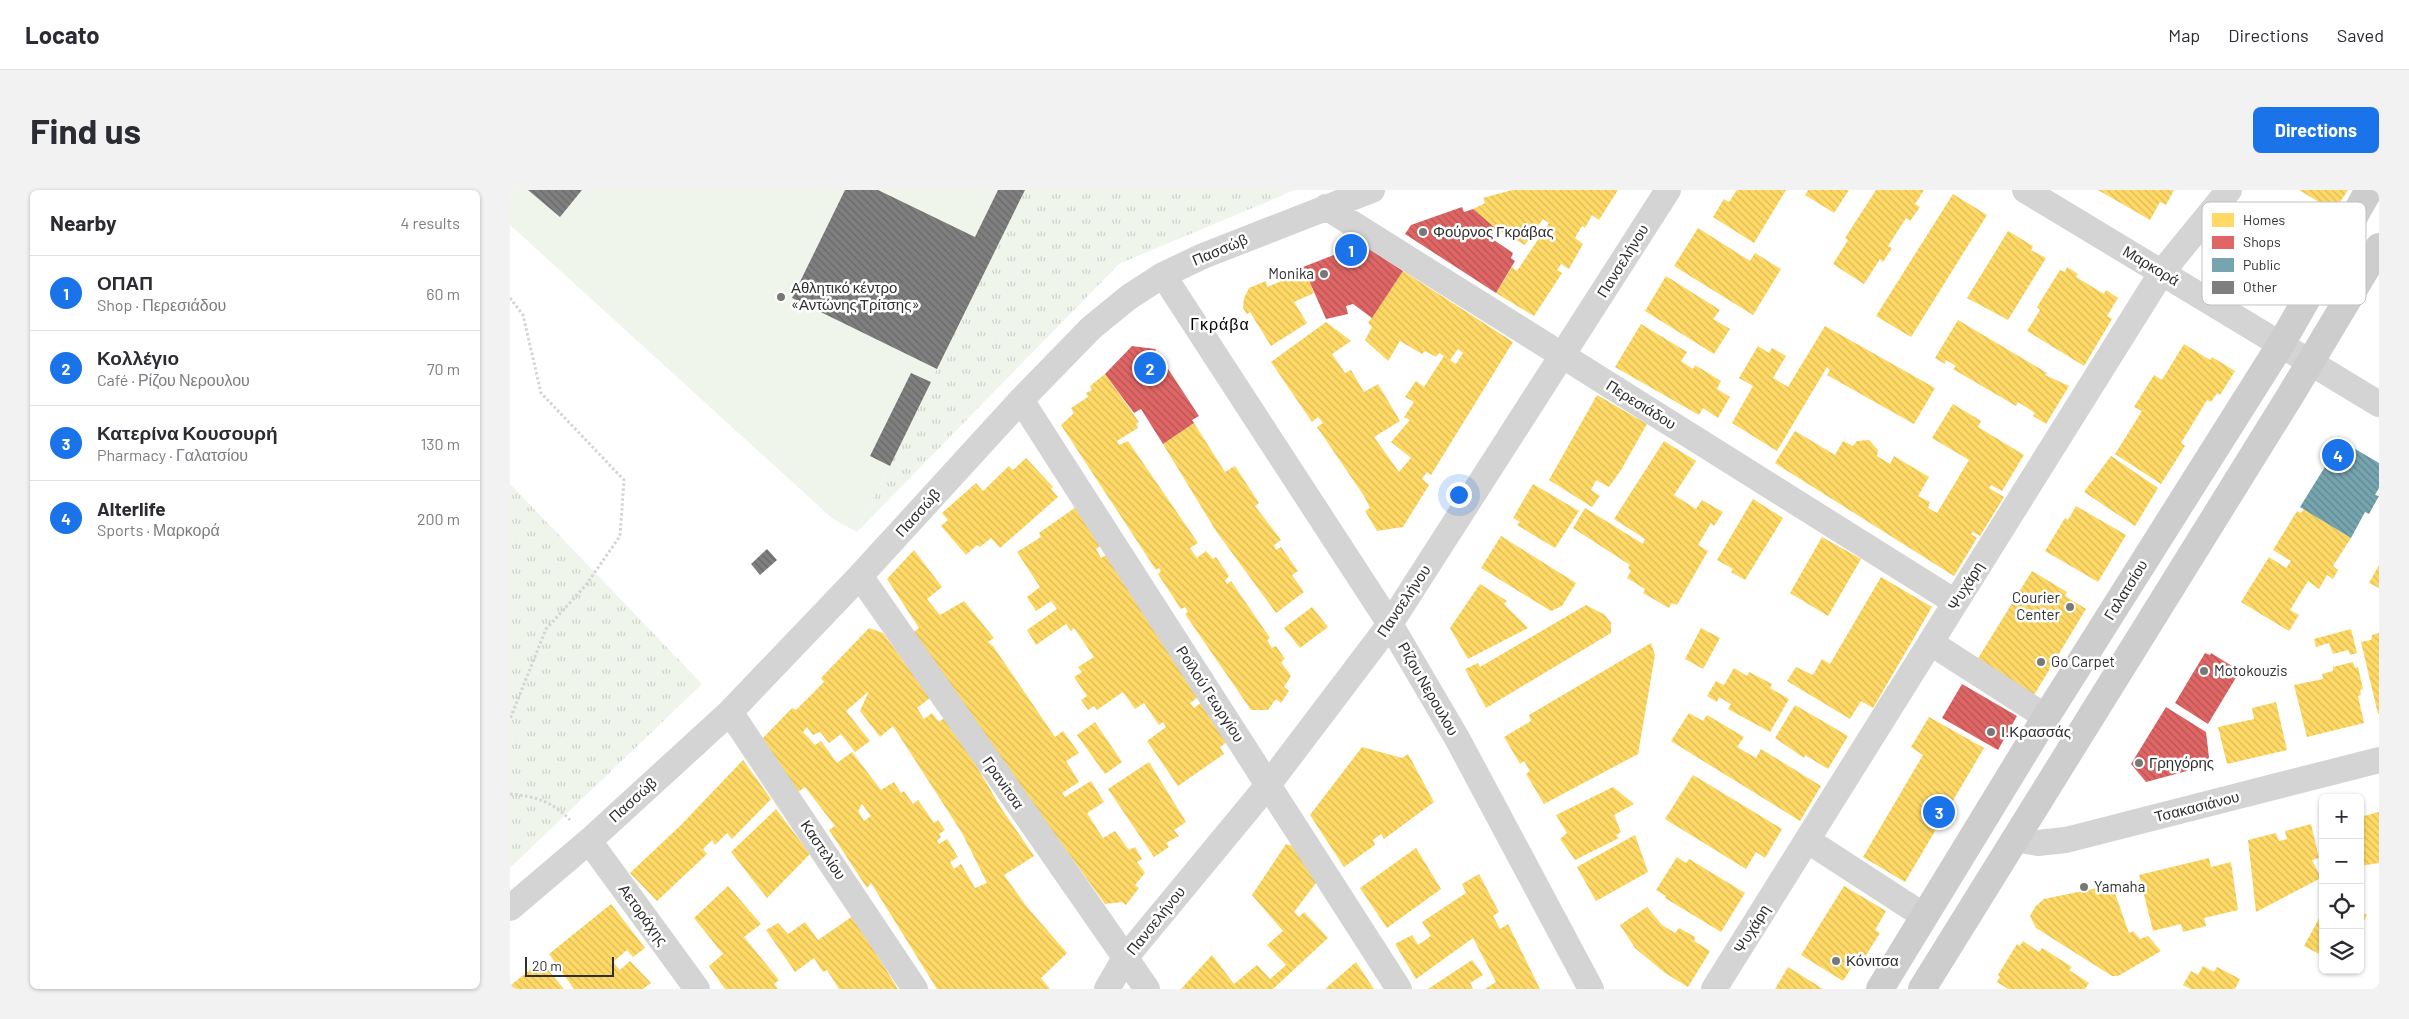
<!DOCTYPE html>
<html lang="en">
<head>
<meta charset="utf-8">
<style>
  :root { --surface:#fff; --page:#f2f2f3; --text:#2b2b33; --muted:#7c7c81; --line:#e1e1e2; --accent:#1a73e8 }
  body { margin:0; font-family:Barlow,sans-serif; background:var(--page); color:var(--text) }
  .controls { position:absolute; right:15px; bottom:15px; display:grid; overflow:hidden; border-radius:8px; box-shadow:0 1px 4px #0004 }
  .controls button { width:45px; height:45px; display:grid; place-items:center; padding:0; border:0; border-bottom:1px solid var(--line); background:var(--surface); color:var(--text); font:25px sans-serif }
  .scale { position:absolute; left:15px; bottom:12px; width:89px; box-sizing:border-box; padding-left:5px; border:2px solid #2f2f2f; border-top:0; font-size:14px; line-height:18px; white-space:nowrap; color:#2f2f2f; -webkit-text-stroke:4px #fff; paint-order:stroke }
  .you { position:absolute; left:948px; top:304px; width:18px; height:18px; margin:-12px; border:4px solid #fff; border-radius:50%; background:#1a73e8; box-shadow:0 0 0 8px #1a73e833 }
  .badge { display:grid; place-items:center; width:32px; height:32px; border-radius:50%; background:var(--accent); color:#fff; font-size:16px; font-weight:700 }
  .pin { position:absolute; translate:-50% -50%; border:2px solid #fff; box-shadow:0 1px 5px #0006 }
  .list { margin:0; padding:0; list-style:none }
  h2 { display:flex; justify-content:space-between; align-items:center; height:65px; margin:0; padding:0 20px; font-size:21px }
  h2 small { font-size:16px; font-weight:400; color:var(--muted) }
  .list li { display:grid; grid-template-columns:32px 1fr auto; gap:15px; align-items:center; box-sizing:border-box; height:75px; padding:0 20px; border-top:1px solid var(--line) }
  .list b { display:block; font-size:19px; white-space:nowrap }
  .list p { margin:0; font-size:16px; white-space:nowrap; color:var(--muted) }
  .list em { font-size:16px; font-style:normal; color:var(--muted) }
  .icon { flex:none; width:28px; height:28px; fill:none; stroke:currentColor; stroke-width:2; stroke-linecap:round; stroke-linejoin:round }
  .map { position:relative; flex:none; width:1869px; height:799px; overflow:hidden; border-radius:8px }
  header { display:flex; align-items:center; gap:30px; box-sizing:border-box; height:70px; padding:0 25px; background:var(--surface); border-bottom:1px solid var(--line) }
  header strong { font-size:24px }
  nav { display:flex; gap:28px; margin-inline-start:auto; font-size:18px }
  .intro { display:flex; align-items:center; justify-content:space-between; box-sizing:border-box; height:120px; padding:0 30px }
  h1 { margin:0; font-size:35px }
  .button { padding:12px 22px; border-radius:8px; background:var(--accent); color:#fff; font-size:18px; font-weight:700 }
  main { display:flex; gap:30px; padding:0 30px }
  aside { flex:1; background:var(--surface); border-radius:8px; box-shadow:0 1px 4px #0004 }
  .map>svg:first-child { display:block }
  .green { fill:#f0f5ec }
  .park { fill:url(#park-tufts) }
  .homes { fill:url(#homes-back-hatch); fill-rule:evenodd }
  .shops { fill:url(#shops-back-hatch) }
  .public { fill:url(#public-back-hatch) }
  .building { fill:url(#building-back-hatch) }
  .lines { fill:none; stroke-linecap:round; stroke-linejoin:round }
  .path { stroke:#d4d4d4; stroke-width:3; stroke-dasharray:2.5 2.5; stroke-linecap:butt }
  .street { stroke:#d4d4d4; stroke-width:26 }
  .secondary { stroke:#cdcdcd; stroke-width:28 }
  .poi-dot { fill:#787878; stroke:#fff; stroke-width:2 }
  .labels { text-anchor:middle; stroke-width:5; stroke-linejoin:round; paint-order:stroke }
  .poi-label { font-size:15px; fill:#2f2f2f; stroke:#fff; text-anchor:start }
  .street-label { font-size:15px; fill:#2f2f2f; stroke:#fff }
  .neighbourhood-label { font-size:16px; letter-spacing:1px; fill:#000; stroke:#fff }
  .key { fill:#fff; stroke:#c1c1c1; stroke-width:1 }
  .key-label { font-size:14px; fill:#2f2f2f }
</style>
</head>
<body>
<header>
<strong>Locato</strong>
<nav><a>Map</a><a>Directions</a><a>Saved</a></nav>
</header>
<div class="intro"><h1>Find us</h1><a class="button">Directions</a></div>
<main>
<aside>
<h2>Nearby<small>4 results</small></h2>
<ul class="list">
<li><span class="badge">1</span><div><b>ΟΠΑΠ</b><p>Shop · Περεσιάδου</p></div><em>60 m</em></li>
<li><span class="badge">2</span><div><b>Κολλέγιο</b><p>Café · Ρίζου Νερουλου</p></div><em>70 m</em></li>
<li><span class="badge">3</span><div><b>Κατερίνα Κουσουρή</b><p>Pharmacy · Γαλατσίου</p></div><em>130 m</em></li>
<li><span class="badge">4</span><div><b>Alterlife</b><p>Sports · Μαρκορά</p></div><em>200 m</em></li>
</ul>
</aside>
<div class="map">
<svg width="1869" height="799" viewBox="0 0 1869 799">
  <defs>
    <pattern id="park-tufts" width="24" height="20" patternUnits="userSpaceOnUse" patternTransform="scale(1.25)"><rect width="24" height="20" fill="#f0f5ec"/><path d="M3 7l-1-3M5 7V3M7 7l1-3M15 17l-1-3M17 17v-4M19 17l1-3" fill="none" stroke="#ced2cb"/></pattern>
    <pattern id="homes-back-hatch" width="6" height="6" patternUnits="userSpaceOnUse" patternTransform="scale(1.25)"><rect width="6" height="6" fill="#ffd966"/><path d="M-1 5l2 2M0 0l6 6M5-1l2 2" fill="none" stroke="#dbbb59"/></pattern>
    <pattern id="shops-back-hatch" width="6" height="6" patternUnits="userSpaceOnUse" patternTransform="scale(1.25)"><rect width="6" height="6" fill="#e06666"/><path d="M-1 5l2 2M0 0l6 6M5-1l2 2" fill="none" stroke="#b65454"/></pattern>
    <pattern id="public-back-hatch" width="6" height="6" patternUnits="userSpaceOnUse" patternTransform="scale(1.25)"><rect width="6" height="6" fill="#76a5af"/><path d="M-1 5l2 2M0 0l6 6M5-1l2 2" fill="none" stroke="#61878f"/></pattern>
    <pattern id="building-back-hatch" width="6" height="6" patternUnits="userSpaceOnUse" patternTransform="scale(1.25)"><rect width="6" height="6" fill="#7f7f7f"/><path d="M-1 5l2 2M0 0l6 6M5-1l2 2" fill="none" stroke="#686868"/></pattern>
  </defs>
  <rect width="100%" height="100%" fill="#fff"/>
  <path class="green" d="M0,0h515l-168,342 -24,-13 -323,-294z"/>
  <path class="park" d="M515,0h270l-176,74 -262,268z
    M0,294l192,200 -192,184z"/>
  <path class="homes" d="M1002,0h106l-19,30 -7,-5 -7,13 -3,-2 -7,12 8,6 -14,25 -8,-5 -4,6 5,3 -28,43 -38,-23 16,-26 5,4 32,-48 -6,-4 -18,26 -36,-20 -16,-16 12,-6 -2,-5z
    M1227,0h49l-32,53 -41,-26 11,-18 5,3z
    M1298,0h41l-15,23 -29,-18z
    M1366,0h48l-9,14 5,3 -10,14 -4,-3 -18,28 4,2 -9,14 -3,-3 -16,25 -31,-20 15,-24 -3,-2z
    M1588,0h76l-8,15 -6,-3 -10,18z
    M1789,0h49l-14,21z
    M1443,4l34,21 -76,122 -35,-21z
    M1188,38l52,33 5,-8 26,16 -28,46 -79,-49z
    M1498,41l25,15 -2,4 15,8 -38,62 -41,-22z
    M1557,77l11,7 -2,3 28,17 2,-4 12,8 -11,18 5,3 -28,47 -57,-35 13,-21 -3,-3 23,-37 5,2z
    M795,81l9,22 -20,9 13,21 -36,23 -21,-34 -3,2 -4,-6 1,-10 5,-10 17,-7 1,6z
    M893,81l110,71 -82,133 -4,-3 -5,7 7,6 -26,42 -26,4 -12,-20 5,-3 -6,-12 -47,-69 6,-4 -3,-4 -2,-2 -6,5 -41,-60 55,-40 25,19 -19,13 13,19 6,-3 13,22 14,-8 22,37 -26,16 25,35 12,-14 -20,-16 19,-22 -6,-3 10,-15 -9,-5 11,-16 8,6 20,-31 -5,-3 -3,4 -11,-6 -3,3 -22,-13 -12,20 -23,-21 7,-13 -4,-4zM948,159l5,4 -7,11 -6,-4z
    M1156,86l54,34 -7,9 17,10 -16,25 -69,-43z
    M1448,130l89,53 -2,2 24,11 -23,38 -13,-8 2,-3 -17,-11 -2,4 -63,-37 3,-3 -10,-6 -1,4 -10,-6z
    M1131,134l46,28 -6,9 12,8 2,-4 26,16 -4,8 13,8 -12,21 -15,-10 -4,7 -84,-48z
    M1315,136l110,62 -21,36 -87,-49 3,-5 -3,-3 -50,84 -45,-28 21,-37 -14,-8 19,-32 11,7 3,-5 14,8 -13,22 15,9z
    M1674,154l26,16 2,-3 23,14 -15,24 -3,-2 -6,9 -4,-2 -26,43 4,3 -24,38 -46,-30 27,-43 -8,-4 20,-32 8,5z
    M595,184l34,48 -3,2 2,4 -21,13 2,4 9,-4 70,102 -8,5 7,10 9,-7 7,8 3,-2 13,19 -4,5 2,3 4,-3 39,57 -3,2 5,8 4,-2 9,13 -4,3 10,14 -7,11 5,4 -8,12 -5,-4 -8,11h-17l-66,-96 3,-2 -3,-5 -4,2 -23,-35 3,-3 -2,-3 -3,2 -95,-145 13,-12 -3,-5 17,-11 -2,-4 6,-3 -2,-4z
    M1087,205l50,29 -26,46 -12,17 -13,-7 -5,10 9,6 -8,11 -43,-27z
    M1443,214l28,17 -3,6 46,28 -22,36 -11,-6 -2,3 15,9 -24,39 -7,-4 -2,2 6,4 -23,38 -179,-113 20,-32 40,24 8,-14 10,5 4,-5 12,-1 9,10 -1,6 13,8 4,-8 35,21 -11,19 12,6 -2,6 9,5 32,-53 -37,-22z
    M684,233l31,49 10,-6 24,37 -4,3 26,34 -7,5 2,5 5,-3 17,24 -6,4 12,17 -28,21 -60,-82 -53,-87z
    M1154,251l32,20 -22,34 22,14 6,-9 21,12 -9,14 -3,-3 -13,22 10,6 -31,54 -5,-2 -3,5 -26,-15 2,-4 -18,-11 4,-7 -3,-3 2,-3 -57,-37 12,-20 58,36 2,-5 -31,-20z
    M1601,266l47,32 -23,38 -51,-34z
    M516,268l27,29 -2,2 7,8 -58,51 -9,-10 -11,9 -3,-2 -11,10 -25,-29 7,-6 -6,-7 34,-30 7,8 26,-25 4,4z
    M1023,294l46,27 -24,37 -38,-23 3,-3 -7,-4z
    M1243,309l30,19 -38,62 -14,-8 2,-3 -16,-9z
    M1566,316l50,29 -28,47 -53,-31 20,-33 3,2z
    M566,317l26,38 -6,4 5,9 5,-3 94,141 -10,7 4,5 9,-7 27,39 -10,7 4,7 -46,32 -31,-45 19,-14 -3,-5 -4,3 -15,-22 -9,6 -12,-17 -26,18 -3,-4 -6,4 -7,-10 6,-4 -13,-19 8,-5 -4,-5 16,-10 -20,-29 -3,3 -5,-7 -30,21 -9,-15 30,-21 -6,-8 -15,10 -9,-14 13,-10 -23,-35 24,-15 -2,-4z
    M1794,319l47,29 -18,28 5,4 -5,9 -6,-4 -8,14 -11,-8 -18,29 9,5 -10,16 -48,-29 28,-45 17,11 5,-7 -18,-11 24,-39 4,2z
    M991,346l75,47 -14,23 -11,5 -70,-43z
    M1312,347l39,22 -33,57 -38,-23z
    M404,360l28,37 -15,12 13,16 24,-14 30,37 -6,4 5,4 62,91 8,-6 16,22 -13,8 13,21 -17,11 3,4 26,-16 13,21 -17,11 16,25 12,-7 14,19 6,-3 7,12 -5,3 8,11 -10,12 4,3 -13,17 -4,-3 -17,2 -194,-270 8,-6 -32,-49z
    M1869,375v23l-10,-5z
    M1522,381l35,21 -2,4 21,13 -52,86 -57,-35z
    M1371,387l51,30 -59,101 -12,-7 -11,18 -63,-38 9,-14 17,8 9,-16 8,5z
    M970,394l27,17 -3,3 24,24 -60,31 -18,-31z
    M1076,415l19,10 6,8v10l-125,75 -21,-39 13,-6 2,4z
    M802,417l16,20 -28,21 -16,-20z
    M359,438l14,5 47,65 -13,10 7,11 8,-6 7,9 5,-4 19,25 38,65 33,48 -30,19 23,32 40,46 -26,25 9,11h-113l-66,-106 -4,5 -38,-58 6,-4 -30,-39 -7,5 -37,-52 31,-32 4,2 28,-28 -3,-4zM359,501l-9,20 20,26 13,-11 69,107 25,50 -12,5 -14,-24 -7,5 -4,-7 8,-5 -11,-18 -8,5 -2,-3 4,-4 -2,-3 6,-4 -7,-10 -4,3 -16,-23 -5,4 -9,-13 -3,2 -7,-11 -13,8 -29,-38 -15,11 -16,-22 -6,4 -12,-13 4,-5 6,8 7,-3 9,11 12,-9 14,18 15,-11 -24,-30zM352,614l9,12 -7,5 -6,-10z
    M1191,438l19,10 -17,31 -18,-10z
    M1841,439l6,24 -7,2 -2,-5 -15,4 -4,-11 -13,4 -2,-8z
    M1869,443v81h-1l-17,-72 10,-2 1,-5z
    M1141,453l4,12 -17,99 -94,50 -18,-30 4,-3 -6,-10 -4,3 -16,-27 27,-16 -2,-6z
    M1843,472l2,6 3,-1 5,22 -3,1 1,5 -3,1 6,27 -57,14 -13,-52 29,-6 -1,-5 11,-3v-4z
    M1224,478l13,8 2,-4 23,12 -2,4 19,11 -19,33 -42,-23 3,-5 -12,-7 -2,5 -10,-6 9,-15 8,4z
    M1766,512l11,48 -60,14 -9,-37 36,-8 -2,-11z
    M1285,515l53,31 -20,33 -23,-14 -1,3 -29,-20z
    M1179,523l14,8 4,-6 37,22 -7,10 19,11 5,-9 60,37 -21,35 -129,-80z
    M1419,527l55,31 -79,134 -42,-25 60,-102 -12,-8z
    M585,532l27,40 -17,12 -28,-39z
    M852,557l40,11 6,-4 26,48 -50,37 -3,-5 -8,6 2,5 -31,22 -34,-52z
    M233,570l28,39 -39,40 -5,-6 -12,12 -3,-5 -9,9 4,5 -50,47 -27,-28 51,-48z
    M639,572l37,60 -12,8 5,6 -13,7 3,4 -15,10 -46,-68z
    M1183,585l89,54 -17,29 -9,-6 -10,17 -81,-50z
    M1103,597l21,17 -20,11 7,17 -5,3 3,3 -44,22 -15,-21 7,-6 -11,-18z
    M266,619l34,45 -43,44 -36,-46z
    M1852,622l2,4 15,-4v51l-19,3v-53z
    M1801,634l8,34 -7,2 9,18 -65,34 -8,-72 28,-7 3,8 8,-2 -2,-8z
    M1125,645l13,37 -52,29 -19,-34z
    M776,654l9,3 27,28 -28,37 5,5 5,-5 24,26 -55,51h-92l31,-34 22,29 23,-19 13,14 16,-14 -19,-20 16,-14 -31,-36z
    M906,658l25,41 -54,39 -27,-40z
    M1167,667l9,6 3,-4 56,34 -24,39 -56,-34 1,-2 -10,-6z
    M1699,668l2,9 20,-5 7,48 -34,8 2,8 -23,6 -2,-8 -28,7 -14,-56z
    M969,684l20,38 -6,4 7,13 8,-5 32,65h-55l11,-7 -23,-44 -57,41 -21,-35 17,-9 6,10 13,-9 -9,-14 44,-29 -4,-9z
    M1602,695l17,48 4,-2 7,8 8,-3 13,15 -43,25h-6l-76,-48 -6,-12 5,-9 9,-8z
    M218,696l33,38 -17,13 35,43 -5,4 4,5h-53l-16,-23 14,-12 -29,-36z
    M1334,696l42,25 -11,19 5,3 -22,35 -5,-3 -10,16 -42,-26z
    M101,714l34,44 -12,9 -6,-7 -14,12 7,8 10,-9 21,22 -8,6h-69l-25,-35z
    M1137,717l15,18 13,8 4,-5 16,9 -1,4 16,10 -22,36 -23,-14 -30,-25 -15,-23z
    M1813,721v45l-19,-10z
    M1850,721l7,4 -7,12z
    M343,726l45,73h-59l-12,-19 -4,2 -9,-14 -19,14 -29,-42 12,-7 10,11 17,-12 13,18z
    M1513,751l16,11 3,-4 30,19 -3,3 20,13 -4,6h-77l-11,-7 3,-5 -2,-2 19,-31 3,2z
    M962,770l11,15 -13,8 3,6h-45z
    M31,771l23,28h-54v-5l1,1z
    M846,772l18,27h-49z
    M1693,776l11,6 3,-5 23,12 -5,10h-44l-8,-4 8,-14 7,4z
    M1278,777l35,22h-48z"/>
  <path class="shops" d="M952,17l2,5 9,-3 22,19 -4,10 22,15 -2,5 4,3 -19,32 -91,-59 6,-9z
    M852,54l41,27 -31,47 -19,-14 -7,2 2,8 -22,5 -23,-52z
    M622,156l23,3 44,67 -7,4 2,3 -31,21 -22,-35 -7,4 -29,-39z
    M1695,463l5,2 1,-2 29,18 -32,53 -33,-21z
    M1452,494l55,32 -19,34 -56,-32z
    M1656,517l40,25 4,34 -13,3 -1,-5 -10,2 1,5 -41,11 -15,-18z"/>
  <path class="public" d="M1840,256l29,17v25l-4,7 4,1 -10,18 -4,-2 -14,26 -51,-31 36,-58z"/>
  <path class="building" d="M18,0h54l-22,27z
    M335,0h33l97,47 23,-47h27l-88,179 -145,-71z
    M401,183l20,9 -41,84 -20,-10z
    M257,359l10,11 -17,15 -9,-11z"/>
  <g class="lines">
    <path class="path" d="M0,108l13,17 18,78 83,87 -4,56 -34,49 -40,44 -36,90
      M0,604c25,2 43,8 60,26"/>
    <path class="street" d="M1515,0l354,214
      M816,17l629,395
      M653,85l227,349 68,116 133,249
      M511,210l378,589
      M350,386l287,413
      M1421,453l115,74
      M220,522l185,277
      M1504,649l24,4 28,-3 313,-80
      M1297,650l117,76
      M79,651l108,148
      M0,718l79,-67 141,-129 130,-136 161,-176 70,-72 38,-31 34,-22 40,-19 169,-66
      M597,799l18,-31 143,-173 122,-161 278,-434
      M1204,799l448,-717 67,-82"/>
    <path class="secondary" d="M1370,799l166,-272 235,-373 88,-154
      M1412,799l368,-593 89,-149"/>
  </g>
  <g class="poi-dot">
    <circle cx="913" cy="42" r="5"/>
    <circle cx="814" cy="84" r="5"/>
    <circle cx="271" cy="107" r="5"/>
    <circle cx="1560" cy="417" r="5"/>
    <circle cx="1531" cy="472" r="5"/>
    <circle cx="1694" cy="481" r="5"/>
    <circle cx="1481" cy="542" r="5"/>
    <circle cx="1629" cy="573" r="5"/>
    <circle cx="1574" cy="697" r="5"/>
    <circle cx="1326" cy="771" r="5"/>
  </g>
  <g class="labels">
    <g class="poi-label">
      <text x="923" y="47">Φούρνος Γκράβας</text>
      <text x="804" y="89" text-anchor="end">Monika</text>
      <text x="281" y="103">Αθλητικό κέντρο<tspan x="281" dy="17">«Αντώνης Τρίτσης»</tspan></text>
      <text x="1550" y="413" text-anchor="end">Courier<tspan x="1550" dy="17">Center</tspan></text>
      <text x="1541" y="477">Go Carpet</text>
      <text x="1704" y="486">Motokouzis</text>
      <text x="1491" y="547">Ι.Κρασσάς</text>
      <text x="1639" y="578">Γρηγόρης</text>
      <text x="1584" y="702">Yamaha</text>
      <text x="1336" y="776">Κόνιτσα</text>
    </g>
    <g class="street-label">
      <text transform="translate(710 60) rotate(-23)" y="5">Πασσώβ</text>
      <text transform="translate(1113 71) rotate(-58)" y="5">Πανσελήνου</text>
      <text transform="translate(1641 76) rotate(31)" y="5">Μαρκορά</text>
      <text transform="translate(1131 215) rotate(32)" y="5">Περεσιάδου</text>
      <text transform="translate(408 323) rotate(-48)" y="5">Πασσώβ</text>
      <text transform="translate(1456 396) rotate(-58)" y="5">Ψυχάρη</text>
      <text transform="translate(1616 400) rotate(-58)" y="5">Γαλατσίου</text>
      <text transform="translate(894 411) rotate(-56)" y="5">Πανσελήνου</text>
      <text transform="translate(918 499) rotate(60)" y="5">Ρίζου Νερουλου</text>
      <text transform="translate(700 504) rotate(57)" y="5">Ροϊλού Γεωργίου</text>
      <text transform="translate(493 593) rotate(55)" y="5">Γρανίτσα</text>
      <text transform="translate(123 610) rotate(-42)" y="5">Πασσώβ</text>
      <text transform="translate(1687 617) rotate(-14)" y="5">Τσακασιάνου</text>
      <text transform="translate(313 660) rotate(56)" y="5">Καστελίου</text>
      <text transform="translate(133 725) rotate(54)" y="5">Αετοράχης</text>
      <text transform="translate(646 731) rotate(-51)" y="5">Πανσελήνου</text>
      <text transform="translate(1242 739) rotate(-58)" y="5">Ψυχάρη</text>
    </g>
    <g class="neighbourhood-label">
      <text x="710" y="140">Γκράβα</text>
    </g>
  </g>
  <rect x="1692" y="12" width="164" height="103" rx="8" class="key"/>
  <rect x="1702" y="23" width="22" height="14" fill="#ffd966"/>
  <rect x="1702" y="46" width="22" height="13" fill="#e06666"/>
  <rect x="1702" y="68" width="22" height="14" fill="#76a5af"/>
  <rect x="1702" y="91" width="22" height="13" fill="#7f7f7f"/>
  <g class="key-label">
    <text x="1733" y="35">Homes</text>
    <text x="1733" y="57">Shops</text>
    <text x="1733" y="80">Public</text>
    <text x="1733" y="102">Other</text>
  </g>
</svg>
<div class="controls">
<button>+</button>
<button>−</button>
<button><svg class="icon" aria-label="locate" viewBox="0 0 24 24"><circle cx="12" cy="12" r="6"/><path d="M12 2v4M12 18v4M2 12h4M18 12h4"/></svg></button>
<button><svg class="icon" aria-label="layers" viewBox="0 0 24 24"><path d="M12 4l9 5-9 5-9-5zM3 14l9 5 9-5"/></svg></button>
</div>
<div class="scale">20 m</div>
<div class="you"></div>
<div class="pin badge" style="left:841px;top:60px">1</div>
<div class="pin badge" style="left:640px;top:178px">2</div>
<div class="pin badge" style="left:1429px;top:622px">3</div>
<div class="pin badge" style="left:1828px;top:265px">4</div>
</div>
</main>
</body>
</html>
